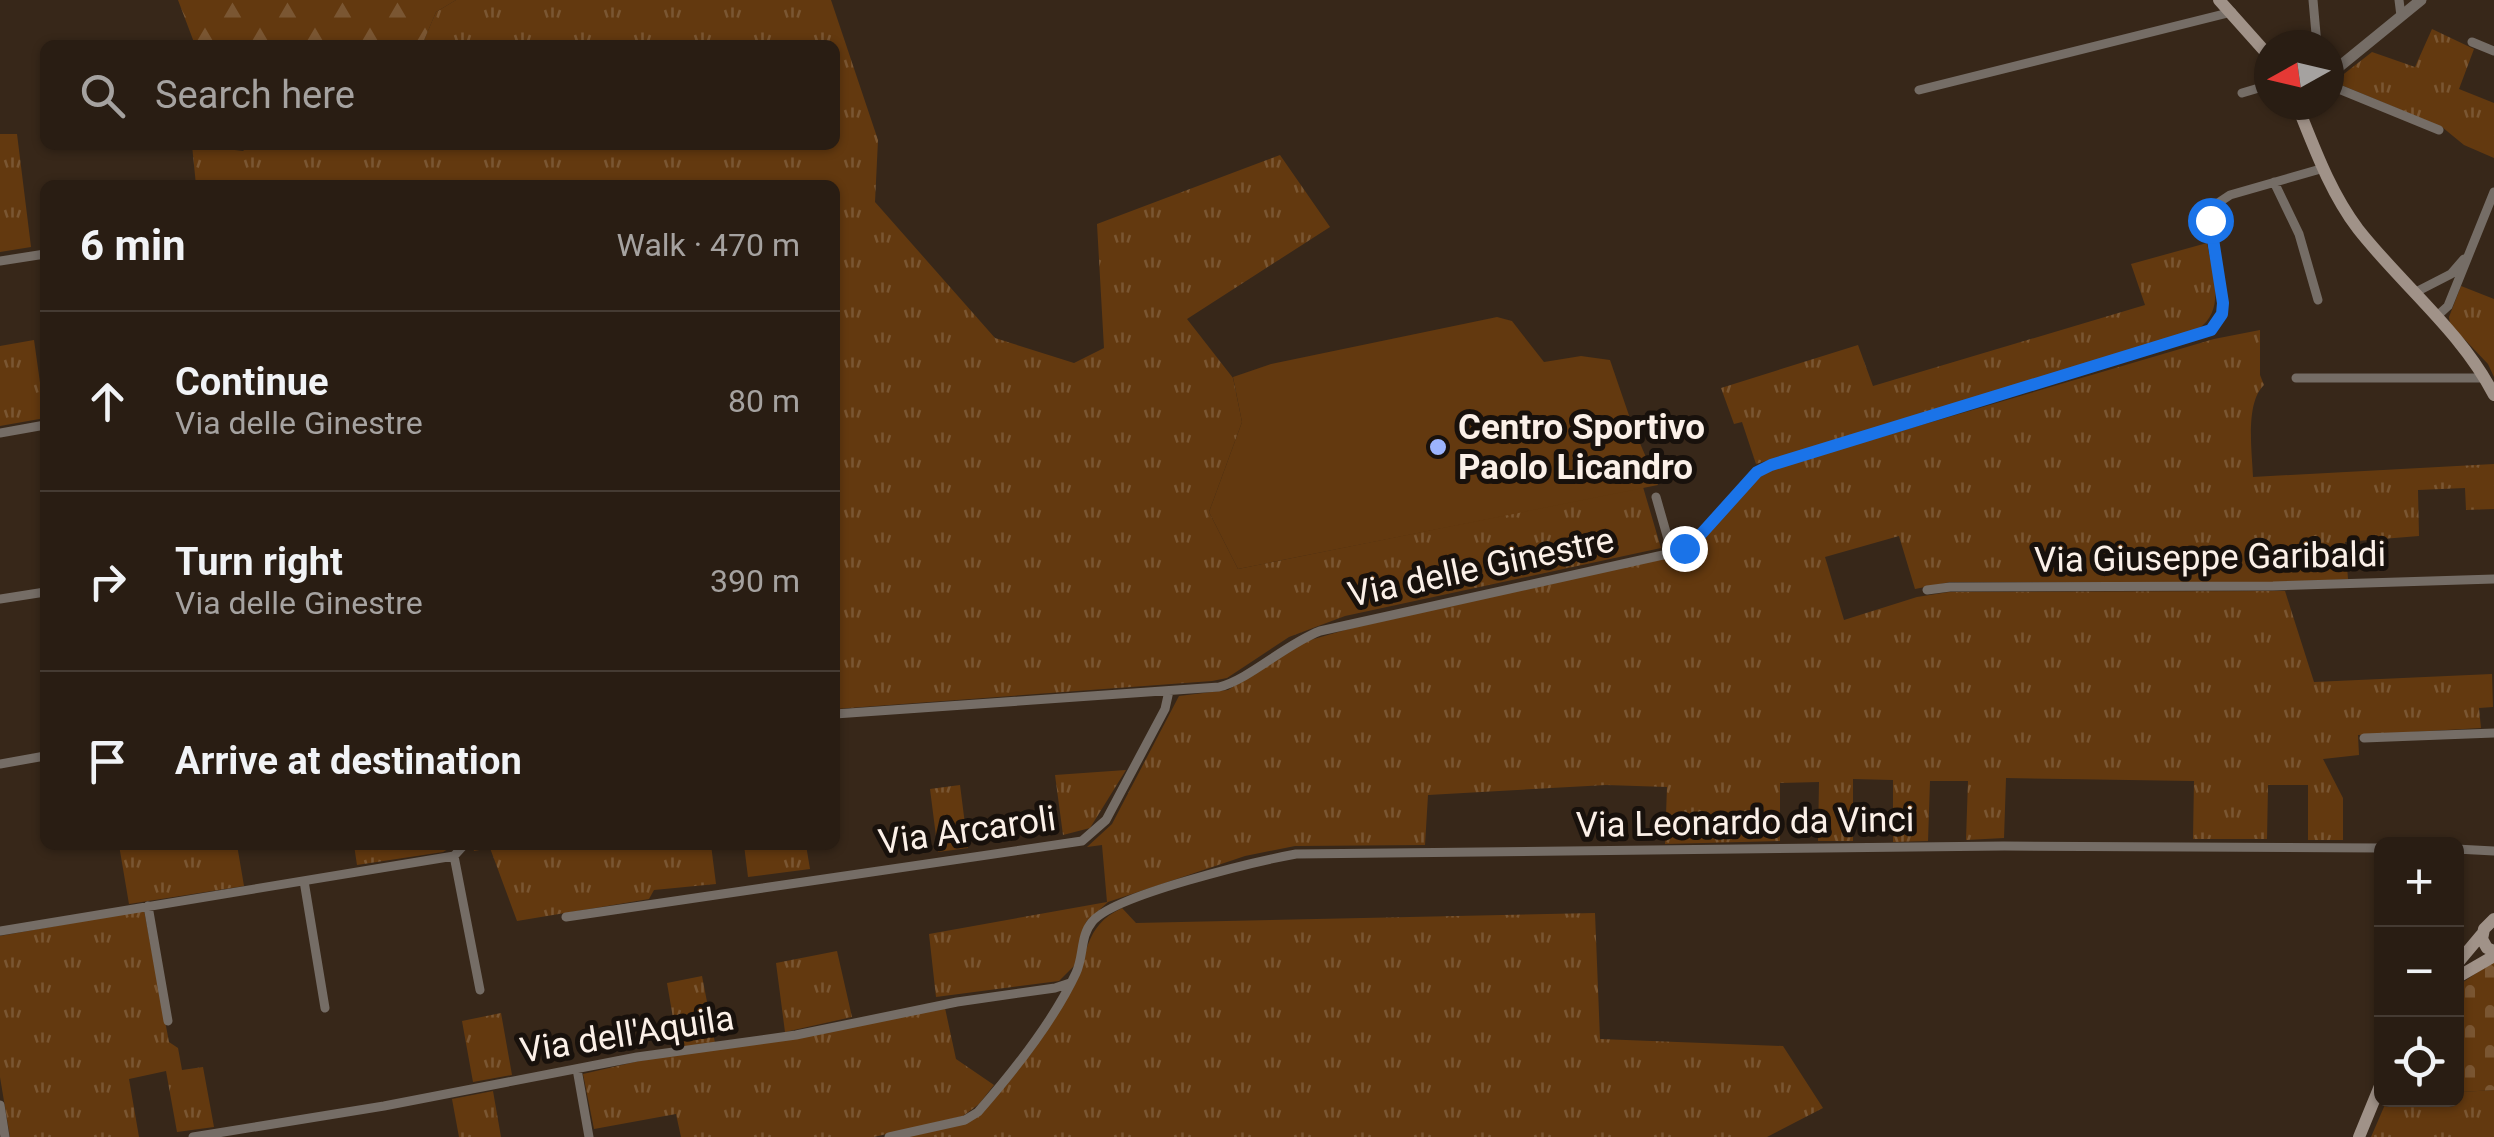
<!DOCTYPE html>
<html lang="en">
<head>
<meta charset="utf-8">
<style>
  :root { --surface:#291d13; --page:#352a21; --text:#f1f3f6; --muted:#a5a2a0; --line:#453b33 }
  body { margin:0; font-family:Roboto,sans-serif; background:var(--page); color:var(--text) }
  .controls { position:absolute; right:30px; bottom:30px; display:grid; overflow:hidden; border-radius:15px; box-shadow:0 2px 8px #0004 }
  .controls button { width:90px; height:90px; display:grid; place-items:center; padding:0; border:0; border-bottom:2px solid var(--line); background:var(--surface); color:var(--text); font:50px sans-serif }
  .compass { position:absolute; left:2254px; top:30px; width:90px; height:90px; border-radius:50%; background:var(--surface); box-shadow:0 2px 8px #0004; rotate:262deg }
  .stop { position:absolute; width:30px; height:30px; margin:-22px; border:8px solid #1a73e8; border-radius:50%; background:#fff }
  .stop.end { background:#1a73e8; border-color:#fff; box-shadow:0 2px 10px #0008 }
  .list { margin:0; padding:0; list-style:none }
  h2 { display:flex; justify-content:space-between; align-items:center; height:130px; margin:0; padding:0 40px; font-size:42px }
  h2 small { font-size:32px; font-weight:400; color:var(--muted) }
  .list li { display:grid; grid-template-columns:65px 1fr auto; gap:30px; align-items:center; box-sizing:border-box; height:180px; padding:0 40px; border-top:2px solid var(--line) }
  .list b { display:block; font-size:38px; white-space:nowrap }
  .list p { margin:0; font-size:32px; white-space:nowrap; color:var(--muted) }
  .list em { font-size:32px; font-style:normal; color:var(--muted) }
  .icon { flex:none; width:55px; height:55px; fill:none; stroke:currentColor; stroke-width:2; stroke-linecap:round; stroke-linejoin:round }
  .map { position:relative; flex:none; width:2494px; height:1137px; overflow:hidden }
  .search { position:absolute; background:var(--surface); box-shadow:0 2px 8px #0004; left:40px; top:40px; width:800px; height:110px; display:flex; align-items:center; gap:25px; box-sizing:border-box; padding:0 35px; border-radius:15px; color:var(--muted); font-size:38px }
  .panel { position:absolute; background:var(--surface); box-shadow:0 2px 8px #0004; left:40px; top:180px; width:800px; height:670px; border-radius:15px }
  .map>svg:first-child { display:block }
  .grass { fill:url(#grass-tufts) }
  .forest { fill:url(#forest-firs) }
  .cemetery { fill:url(#cemetery-stones) }
  .pitch { fill:#63390f }
  .lines { fill:none; stroke-linecap:round; stroke-linejoin:round }
  .minor { stroke:#756d66; stroke-width:9 }
  .tertiary { stroke:#756d66; stroke-width:11 }
  .secondary { stroke:#a09288; stroke-width:12 }
  .route { stroke:#1a73e8; stroke-width:12 }
  .poi-dot { fill:#9cb4fd; stroke:#18110c; stroke-width:4 }
  .labels { text-anchor:middle; stroke-width:10; stroke-linejoin:round; paint-order:stroke }
  .poi-label { font-size:35px; font-weight:bold; fill:#fbf0e8; stroke:#18110c; text-anchor:start }
  .street-label { font-size:35px; fill:#fbf0e8; stroke:#18110c }
</style>
</head>
<body>
<div class="map">
<svg width="2494" height="1137" viewBox="0 0 2494 1137">
  <defs>
    <pattern id="grass-tufts" width="24" height="20" patternUnits="userSpaceOnUse" patternTransform="scale(2.5)"><rect width="24" height="20" fill="#63390f"/><path d="M3 7l-1-3M5 7V3M7 7l1-3M15 17l-1-3M17 17v-4M19 17l1-3" fill="none" stroke="#7a5632"/></pattern>
    <pattern id="forest-firs" width="22" height="20" patternUnits="userSpaceOnUse" patternTransform="scale(2.5)"><rect width="22" height="20" fill="#63390f"/><path d="M5 1l3.5 6h-7zM16 11l3.5 6h-7z" fill="#7a5632"/></pattern>
    <pattern id="cemetery-stones" width="16" height="16" patternUnits="userSpaceOnUse" patternTransform="scale(2.5)"><rect width="16" height="16" fill="#63390f"/><path d="M2 7V4a2 2 0 0 1 4 0v3zM10 15v-3a2 2 0 0 1 4 0v3z" fill="#7a5632"/></pattern>
  </defs>
  <rect width="100%" height="100%" fill="#372719"/>
  <path class="grass" d="M456,0h375l47,140 -3,62 120,136 79,25 30,-15 -7,-124 183,-69 50,72 -143,92 46,59 9,44 -33,90 29,57 405,-82 18,61 -316,68 -56,21 -62,41 -15,3 -377,28v-524h-639l-4,-40 51,6 6,-6h586v-100h-413l14,-33z
    M2432,29l42,20 -15,40 35,14v55l-30,-13 -22,-18 -103,-43 1,-7 32,-25 43,15z
    M0,134h17l14,113 -31,5z
    M2207,243c5,29 20,67 -9,86l-442,135 -14,-42 -8,2 -13,-36 137,-43 15,41 272,-81 -14,-41z
    M2461,286l33,13v78l-6,-13 -38,-40 -1,-7z
    M2260,330v45l4,10c-19,18 -12,66 -11,92l241,-13v45l-28,1 -1,-22 -47,2 1,46 -74,6 3,37 -64,3h-334l-35,7 -16,-53 -74,21 19,63 73,-23 32,-5 336,-1 29,91 178,-8 1,33 -14,1 2,20 -123,7 1,20 -36,4 20,39v42h-35v-55h-40l-1,54h-74l1,-58 -188,-3 -2,60 -38,2 2,-59h-38l-2,60 -35,1v-62l-40,-1v62h-35l1,-59 -39,1v58l-115,3 2,-57 -61,-2 -178,10 -3,50 -130,1 -50,10 -137,46 -22,20 -11,43 -16,16 -123,16 -7,-63 178,-32 -5,-57 -15,2 25,-23 67,-128 49,-6 72,-47 52,-15 324,-72c42,-16 57,-66 96,-87l442,-130z
    M34,340l11,78 -45,8v-80z
    M1126,770l-36,58 -27,7 -8,-60z
    M960,785l8,63 -30,4 -8,-63z
    M119,845h118l7,41 -115,18z
    M354,845h101l-12,7 -86,13z
    M473,845h238l5,39 -62,6 -5,9 -132,22 -27,-73 -16,3z
    M744,845h62l4,24 -62,8z
    M1122,908l14,15 459,-10 5,126 183,7 40,62 -56,29h-866l73,-18 97,-129c19,-35 11,-63 51,-82z
    M144,910l25,132 9,6 4,22 21,-3 11,60 -37,5 -11,-61 -37,8 10,58h-129l-10,-60v-141z
    M837,951l15,66 -67,15 -9,-69z
    M702,976l13,67 -37,4 -11,-64z
    M945,1008l11,51 38,26 -15,19 -16,12 -89,21h-193l-5,-23 -82,15 -11,-55 56,-13z
    M501,1013l11,62 -39,7 -11,-61z
    M2457,1040l4,52 33,-2v47h-123l16,-37h69z
    M493,1091l8,46h-42l-7,-38z"/>
  <path class="forest" d="M178,0h278l-20,12 -14,33h-227z"/>
  <path class="cemetery" d="M2494,961v129l-33,2 -5,-105z"/>
  <path class="pitch" d="M1497,317l15,4 32,41 37,-6 29,4 23,67 25,58 -420,84 -29,-57 33,-90 -9,-45 38,-13z"/>
  <g class="lines">
    <path class="minor" d="M2313,0l4,45
      M2399,0l2,16
      M2472,42l22,9
      M2329,85l110,45
      M1919,90l313,-78
      M2242,93l27,-8
      M2274,182l25,52 19,66
      M0,261l45,-7
      M2414,293l37,-19 13,-15
      M2436,317l12,-11 46,-114
      M2296,378h189
      M0,433l45,-8
      M1656,497l16,56
      M1927,590l23,-3 323,-1 221,-7
      M0,599l45,-7
      M835,714l384,-27c31,-8 65,-42 101,-56l352,-78 22,-10 63,-71 14,-7 440,-135 11,-16 1,-11 -12,-68 1,-28 18,-12 94,-27
      M2364,738l130,-5
      M0,764l45,-8
      M2456,849l38,2
      M454,856l26,134
      M304,881l21,127
      M148,906l20,115
      M566,917l516,-76 24,-21 59,-111 4,-18
      M0,931l454,-75 10,-11
      M577,1069l12,68
      M0,1105l5,32
      M193,1137l191,-31 253,-49 159,-22 161,-33 98,-14 15,-5
      M889,1137l76,-17 13,-8c36,-41 75,-90 98,-139 8,-17 4,-37 16,-51 21,-27 166,-61 204,-68l708,-8 378,2"/>
    <path class="tertiary" d="M2329,75l92,-75"/>
    <path class="secondary" d="M2219,0l50,56
      M2297,105c17,42 33,87 61,124 44,56 103,102 136,166
      M2494,919l-10,10 -2,10 5,9 7,3
      M2456,965l26,-31
      M2456,978l38,-22
      M2359,1137l23,-56"/>
  </g>
  <g class="lines">
    <path class="route" d="M1684,548l10,-6 63,-70 14,-7 440,-135 11,-16 1,-11 -13,-83"/>
  </g>
  <circle class="poi-dot" cx="1438" cy="447" r="10"/>
  <g class="labels">
    <g class="poi-label">
      <text x="1458" y="439">Centro Sportivo<tspan x="1458" dy="40">Paolo Licandro</tspan></text>
    </g>
    <g class="street-label">
      <text transform="translate(2210 557) rotate(-1)" y="12">Via Giuseppe Garibaldi</text>
      <text transform="translate(1481 567) rotate(-12)" y="12">Via delle Ginestre</text>
      <text transform="translate(1745 822) rotate(-1)" y="12">Via Leonardo da Vinci</text>
      <text transform="translate(967 830) rotate(-8)" y="12">Via Arcaroli</text>
      <text transform="translate(627 1034) rotate(-9)" y="12">Via dell'Aquila</text>
    </g>
  </g>
</svg>
<div class="controls">
<button>+</button>
<button>−</button>
<button><svg class="icon" aria-label="locate" viewBox="0 0 24 24"><circle cx="12" cy="12" r="6"/><path d="M12 2v4M12 18v4M2 12h4M18 12h4"/></svg></button>
</div>
<svg class="compass" viewBox="-18 -18 36 36"><path d="M0-13l5 13h-10z" fill="#e53935"/><path d="M0 13l5-13h-10z" fill="#a5a2a0"/></svg>
<div class="stop" style="left:2210px;top:220px"></div>
<div class="stop end" style="left:1684px;top:548px"></div>
<div class="search"><svg class="icon" aria-label="search" viewBox="0 0 24 24"><circle cx="10" cy="10" r="6"/><path d="M15 15l6 6"/></svg>Search here</div>
<section class="panel">
<h2>6 min<small>Walk · 470 m</small></h2>
<ul class="list">
<li><svg class="icon" aria-label="ahead" viewBox="0 0 24 24"><path d="M12 20V5M6 11l6-6 6 6"/></svg><div><b>Continue</b><p>Via delle Ginestre</p></div><em>80 m</em></li>
<li><svg class="icon" aria-label="right" viewBox="0 0 24 24"><path d="M7 20v-9h11M14 6l5 5-5 5"/></svg><div><b>Turn right</b><p>Via delle Ginestre</p></div><em>390 m</em></li>
<li><svg class="icon" aria-label="arrive" viewBox="0 0 24 24"><path d="M6 21V4h12l-3 4 3 4H6"/></svg><div><b>Arrive at destination</b></div></li>
</ul>
</section>
</div>
</body>
</html>
